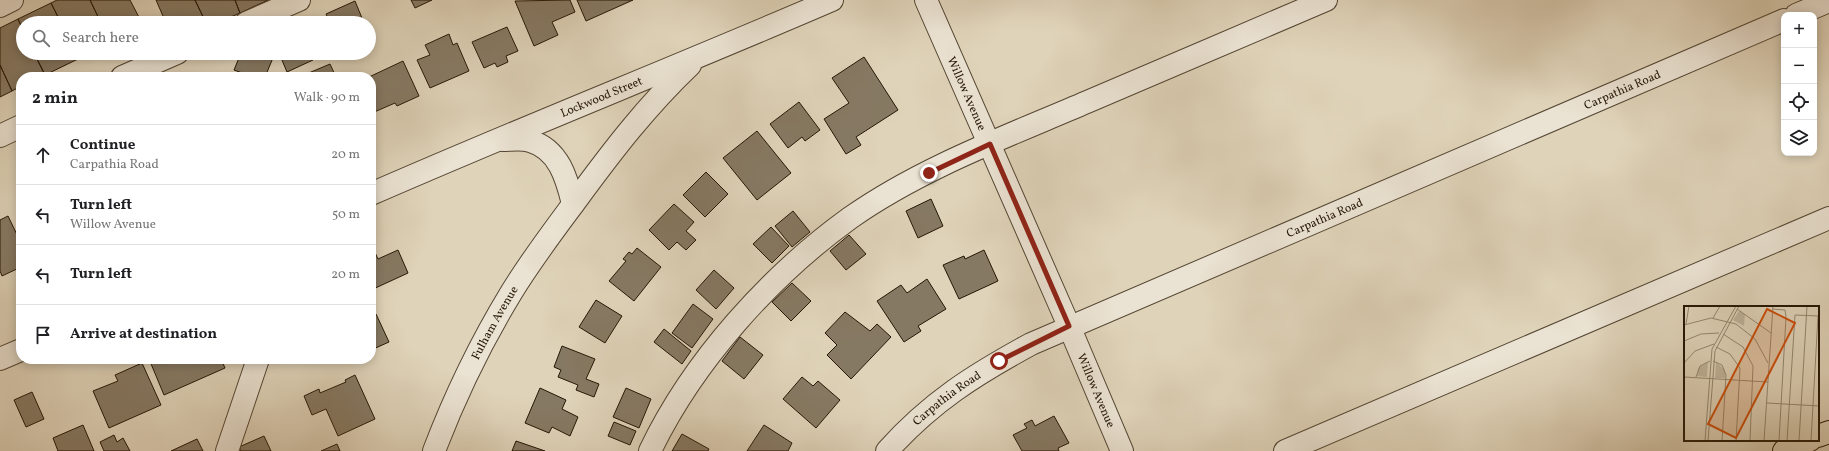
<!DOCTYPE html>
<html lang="en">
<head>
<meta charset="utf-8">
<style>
  :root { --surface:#fff; --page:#f2f2f2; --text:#202124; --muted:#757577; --line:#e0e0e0 }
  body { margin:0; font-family:Vollkorn,serif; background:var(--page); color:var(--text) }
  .controls { position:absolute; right:12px; top:12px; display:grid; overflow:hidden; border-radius:8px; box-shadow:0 2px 10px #0003 }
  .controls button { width:36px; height:36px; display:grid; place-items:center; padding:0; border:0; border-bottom:1px solid var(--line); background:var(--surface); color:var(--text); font:20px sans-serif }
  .stop { position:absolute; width:12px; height:12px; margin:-9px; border:3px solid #8f2418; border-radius:50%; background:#fff }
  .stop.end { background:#8f2418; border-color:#fff; box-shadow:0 1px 4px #0008 }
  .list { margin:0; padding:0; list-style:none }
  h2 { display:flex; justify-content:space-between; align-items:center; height:52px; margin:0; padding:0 16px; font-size:17px }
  h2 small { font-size:13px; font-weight:400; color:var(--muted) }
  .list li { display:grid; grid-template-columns:26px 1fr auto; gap:12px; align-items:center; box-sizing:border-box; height:60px; padding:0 16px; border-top:1px solid var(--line) }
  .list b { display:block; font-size:15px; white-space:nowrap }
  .list p { margin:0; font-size:13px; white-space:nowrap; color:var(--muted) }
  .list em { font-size:13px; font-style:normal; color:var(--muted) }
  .icon { flex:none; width:22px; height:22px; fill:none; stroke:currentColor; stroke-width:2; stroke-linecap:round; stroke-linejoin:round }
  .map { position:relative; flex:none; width:1829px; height:451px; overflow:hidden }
  .search { position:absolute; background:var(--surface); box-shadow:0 2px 10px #0003; left:16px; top:16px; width:360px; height:44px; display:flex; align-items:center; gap:10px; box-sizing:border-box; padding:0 14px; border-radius:22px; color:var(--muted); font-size:15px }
  .panel { position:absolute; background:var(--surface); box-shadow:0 2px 10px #0003; left:16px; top:72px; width:360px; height:292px; border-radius:16px }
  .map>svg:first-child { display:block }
  .building { fill:#867963; stroke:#251706 }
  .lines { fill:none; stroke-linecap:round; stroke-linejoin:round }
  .minor-casing { stroke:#544633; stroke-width:24 }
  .major-casing { stroke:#251706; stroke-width:24 }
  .minor { stroke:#eae2d2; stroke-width:22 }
  .major { stroke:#dfd3b9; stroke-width:22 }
  .route { stroke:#8f2418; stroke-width:5 }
  .labels { text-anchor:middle; stroke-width:3; stroke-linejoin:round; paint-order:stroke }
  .street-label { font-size:12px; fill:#251706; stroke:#eae2d2 }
  .inset-road { fill:none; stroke:#958871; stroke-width:1 }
  .view { fill:#cb4f0b; fill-opacity:0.15; stroke:#cb4f0b; stroke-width:2 }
  .inset-edge { fill:none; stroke:#251706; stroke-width:2 }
</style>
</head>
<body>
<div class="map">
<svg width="1829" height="451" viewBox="0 0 1829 451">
  <rect width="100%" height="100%" fill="#dfd3b9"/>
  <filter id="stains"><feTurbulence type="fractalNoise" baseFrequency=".005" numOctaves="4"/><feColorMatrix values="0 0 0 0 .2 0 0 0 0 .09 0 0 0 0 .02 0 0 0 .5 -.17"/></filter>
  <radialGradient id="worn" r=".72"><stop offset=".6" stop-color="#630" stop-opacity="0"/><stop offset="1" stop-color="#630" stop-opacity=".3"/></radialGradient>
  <path class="building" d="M57,0h33l11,23h-40l-10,-20z
    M90,0h40l12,23h-41z
    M156,0h39l11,23h-40z
    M195,0h40l5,13 -23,10h-11z
    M235,0h33l-28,13z
    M411,0h21l-17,8z
    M570,0l5,12 -23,10 6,13 -24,11 -19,-45z
    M577,0h56l-47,21z
    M355,1l9,22h-34l-4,-9z
    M51,3l10,20h-38v7l-5,-11z
    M18,19l5,11v23h11l11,22 -5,2h-19v9l-9,5 -12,-26v-37z
    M507,27l11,24 -12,5 2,6 -11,5 -2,-4 -11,5 -12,-26z
    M449,34l4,11 4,-2 12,28 -39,17 -13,-28 13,-5 -5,-10z
    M34,53h41l3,6 -33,16z
    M241,53h34l-10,24h-12l-19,-7z
    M279,53h31l3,7 -26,12z
    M864,57l34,53 -42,27 5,8 -15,9 -22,-35 25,-16 -17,-25z
    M403,61l16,35 -22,10 -2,-3 -23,10 -1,-36h-2z
    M330,64l6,13h-31l-1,-2z
    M0,65l12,26 -12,6z
    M799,102l21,28 -15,11 -3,-4 -14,11 -18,-24z
    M757,131l34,42 -34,27 -34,-42z
    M706,172l22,22 -23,23 -22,-22z
    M931,199l12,27 -25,12 -12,-27z
    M674,204l20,18 -8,9 10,9 -10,10 -9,-8 -8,8 -20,-20z
    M793,211l17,21 -18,15 -17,-21z
    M8,216l13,27v24l-19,9 -2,-5v-51z
    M771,227l18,19 -17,17 -19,-19z
    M849,235l17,19 -20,16 -16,-19z
    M371,244l7,15 20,-9 10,23 -37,17z
    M637,248l24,19 -27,34 -25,-20 17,-20 -3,-2 6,-7 3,2z
    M984,250l14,31 -39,18 -16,-34 21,-9 1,3z
    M714,270l20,18 -18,21 -20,-19z
    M927,279l19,30 -28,17 3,5 -17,11 -27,-41 24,-16 6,8z
    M792,283l19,18 -20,20 -19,-19z
    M596,300l26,16 -17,27 -26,-16z
    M693,304l20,15 -21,29 -20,-15z
    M845,312l25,19 7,-7 14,13 -40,42 -24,-24 10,-10 -12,-12z
    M376,314l13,28 -18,8v-34z
    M664,329l27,22 -9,13 -28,-22z
    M740,337l23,18 -19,24 -22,-18z
    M562,346l33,13 -9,20 13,5 -5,13 -18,-7 2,-5 -20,-8 3,-7 -7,-3z
    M149,359h72l4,9 -61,27z
    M142,363l19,42 -52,23 -16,-37 25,-10 -3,-6z
    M355,375l20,44 -37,17 -12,-27 -14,6 -8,-19 15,-7 1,4 26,-11 -1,-2z
    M802,377l11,9 5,-5 22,19 -24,28 -33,-29z
    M540,388l26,12 -4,9 16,8 -8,19 -18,-9 -3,6 -24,-10z
    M626,388l25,11 -12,29 -26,-11z
    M32,392l12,27 -18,8 -12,-27z
    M1054,416l15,27 -11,5 1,3h-37l-9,-16 14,-7 -3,-4 8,-4 3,6z
    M614,422l22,9 -6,14 -22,-9z
    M83,425l11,26h-36l-5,-13z
    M764,425l28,18 -4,8h-41z
    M682,434l27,15 -1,2h-36z
    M114,435l3,7 6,-4 7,13h-26l-4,-9z
    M264,436l7,15h-30l-2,-4z
    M197,439l6,12h-32z
    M516,441l29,10h-33z
    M337,444l3,7h-19z"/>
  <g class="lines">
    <g class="minor-casing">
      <g id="minor">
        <path id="s1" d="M926,0l143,326 53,125"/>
        <path d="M0,6l12,-6"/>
        <path d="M1796,15l33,-14"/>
        <path d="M246,23l53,-23"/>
        <path d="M122,77l55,-24"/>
        <path d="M0,136l21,-10"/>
        <path d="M503,140c8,0 19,-2 27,1 29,8 37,38 43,63"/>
        <path id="s2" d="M371,194c153,-67 308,-128 461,-194"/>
        <path d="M0,359l21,-9"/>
        <path d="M227,451l31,-92"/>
        <path id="s3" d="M434,451c21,-55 46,-107 77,-158 20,-33 43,-63 66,-94 36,-49 69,-92 113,-134"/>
        <path d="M650,451c43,-90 120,-175 200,-233 71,-50 158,-82 237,-116 80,-34 159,-68 239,-102"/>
        <path id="s4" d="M887,451c44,-49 87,-76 144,-107l753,-324"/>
        <path d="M1285,451l544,-233"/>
      </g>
    </g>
    <g class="major-casing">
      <path id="major" d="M1818,436l11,-4
        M1784,451l26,-11"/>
    </g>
    <use href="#minor" class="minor"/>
    <use href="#major" class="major"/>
  </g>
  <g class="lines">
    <path class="route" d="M929,173l61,-29 79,182 -70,35"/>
  </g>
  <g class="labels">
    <g class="street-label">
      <text dy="4" stroke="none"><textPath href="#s4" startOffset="824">Carpathia Road</textPath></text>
      <text dy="4" stroke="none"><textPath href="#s1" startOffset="102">Willow Avenue</textPath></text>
      <text dy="4" stroke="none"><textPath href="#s2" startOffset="250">Lockwood Street</textPath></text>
      <text dy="4" stroke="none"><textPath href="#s4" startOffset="500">Carpathia Road</textPath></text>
      <text dy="4" stroke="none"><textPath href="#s3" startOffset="142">Fulham Avenue</textPath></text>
      <text dy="4" stroke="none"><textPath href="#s1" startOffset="426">Willow Avenue</textPath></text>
      <text dy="4" stroke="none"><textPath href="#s4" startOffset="80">Carpathia Road</textPath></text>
    </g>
  </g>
  <g transform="translate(1684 306)">
    <rect width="135" height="135" fill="#dfd3b9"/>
    <path d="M55,5l6,3 -1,12 -11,-6zM24,56l-1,15 -10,-1 1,-8zM32,56l9,8v8h-10z" fill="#bfb39b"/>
    <path class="inset-road" d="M53,3l34,24M88,3l13,1 1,7 -7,124M29,12l7,-12M2,18l3,-18M0,19l27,-7 25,6 19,15 13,24M39,28l20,13 10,19 -3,75M0,35l17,-7 18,-1M32,41l14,7 10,14 -4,73M29,55l9,4 4,10 -4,66M0,57l11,-12 19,-7M0,71l84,5M12,71l4,-11 10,-5M83,97l52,3M21,135l7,-92 24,-43M24,135l7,-90 24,-45M80,135l9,-135M103,135l8,-126 24,1M115,135l8,-135M127,135l7,-125"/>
    <path class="view" d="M83,3l28,14 -59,115 -28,-14z"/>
    <rect width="135" height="135" class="inset-edge"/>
  </g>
  <rect width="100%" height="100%" filter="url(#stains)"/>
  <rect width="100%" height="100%" fill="url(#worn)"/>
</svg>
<div class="controls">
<button>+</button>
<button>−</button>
<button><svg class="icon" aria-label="locate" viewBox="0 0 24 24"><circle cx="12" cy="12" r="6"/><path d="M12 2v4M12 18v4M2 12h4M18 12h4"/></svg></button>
<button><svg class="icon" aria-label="layers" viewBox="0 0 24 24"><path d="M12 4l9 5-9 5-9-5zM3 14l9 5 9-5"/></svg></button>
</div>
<div class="stop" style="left:999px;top:361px"></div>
<div class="stop end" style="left:929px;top:173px"></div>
<div class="search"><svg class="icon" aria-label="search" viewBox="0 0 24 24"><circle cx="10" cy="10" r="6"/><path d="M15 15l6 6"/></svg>Search here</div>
<section class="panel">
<h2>2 min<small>Walk · 90 m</small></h2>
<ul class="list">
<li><svg class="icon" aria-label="ahead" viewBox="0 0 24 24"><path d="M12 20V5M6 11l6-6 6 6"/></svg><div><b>Continue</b><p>Carpathia Road</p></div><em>20 m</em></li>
<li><svg class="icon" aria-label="left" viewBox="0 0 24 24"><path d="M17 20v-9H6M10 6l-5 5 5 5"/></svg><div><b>Turn left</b><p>Willow Avenue</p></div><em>50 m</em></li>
<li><svg class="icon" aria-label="left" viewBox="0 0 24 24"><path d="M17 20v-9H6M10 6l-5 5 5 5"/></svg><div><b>Turn left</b></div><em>20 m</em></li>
<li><svg class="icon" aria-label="arrive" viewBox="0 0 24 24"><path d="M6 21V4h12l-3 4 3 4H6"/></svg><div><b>Arrive at destination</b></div></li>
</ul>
</section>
</div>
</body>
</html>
